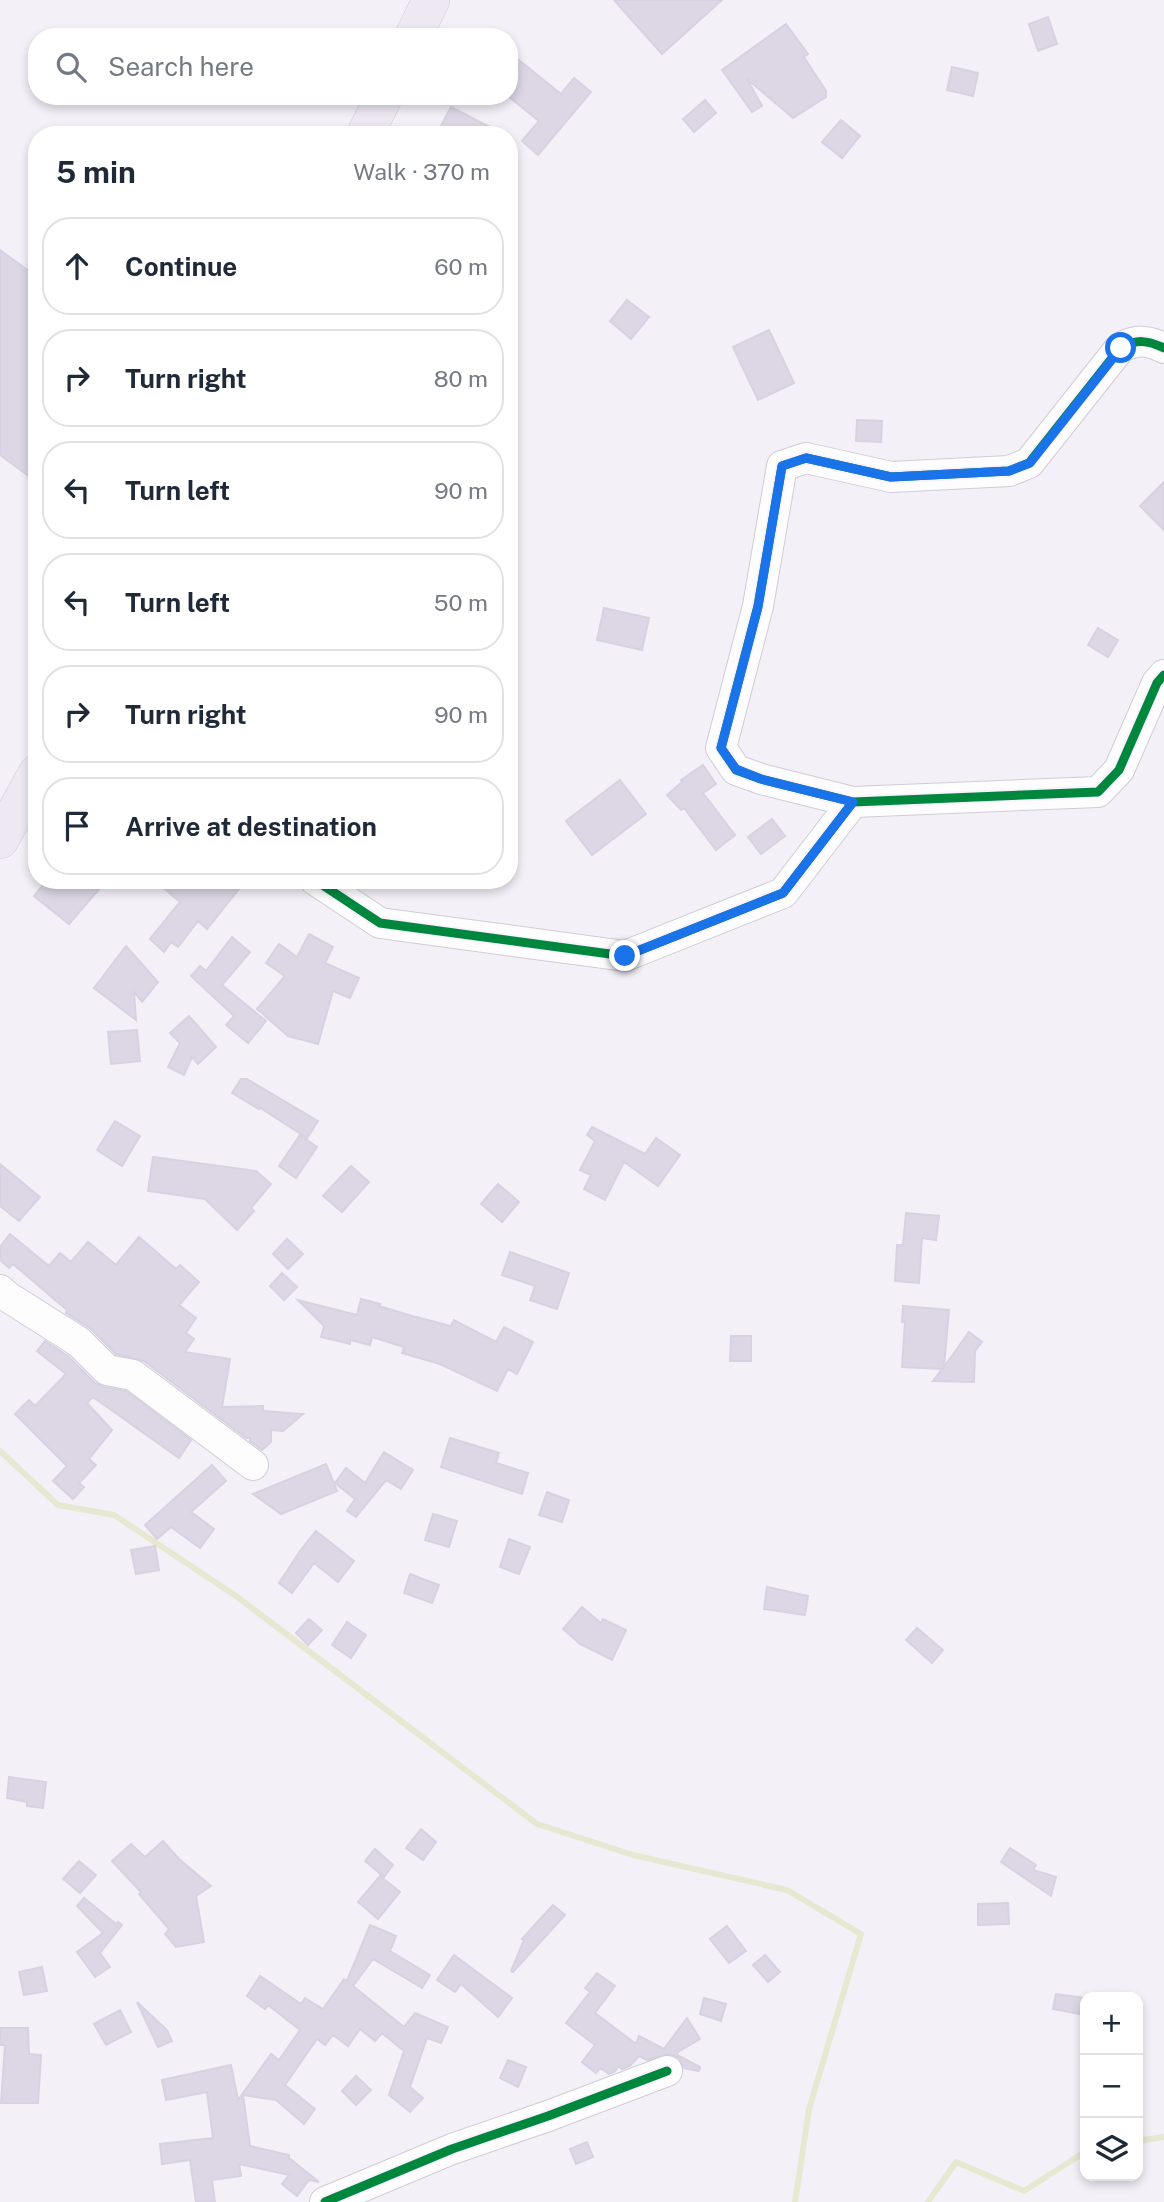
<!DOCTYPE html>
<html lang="en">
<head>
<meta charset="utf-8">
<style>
  :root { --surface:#fff; --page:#f2f2f3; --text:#1f2937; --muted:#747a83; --line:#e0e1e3 }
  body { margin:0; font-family:"Public Sans",sans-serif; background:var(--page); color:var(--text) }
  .controls { position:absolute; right:21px; bottom:21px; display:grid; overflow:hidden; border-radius:14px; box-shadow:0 4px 10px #0003 }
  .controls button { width:63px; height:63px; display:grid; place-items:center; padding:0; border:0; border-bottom:2px solid var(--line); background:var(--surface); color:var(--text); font:35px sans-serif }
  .stop { position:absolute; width:21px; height:21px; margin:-16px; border:5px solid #1a73e8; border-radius:50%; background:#fff }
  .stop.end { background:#1a73e8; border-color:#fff; box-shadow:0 2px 7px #0008 }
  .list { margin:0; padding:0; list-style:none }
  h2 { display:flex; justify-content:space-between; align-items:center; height:91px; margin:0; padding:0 28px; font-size:30px }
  h2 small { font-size:23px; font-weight:400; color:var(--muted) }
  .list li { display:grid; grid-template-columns:46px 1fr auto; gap:21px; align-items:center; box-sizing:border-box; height:98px; margin:0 14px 14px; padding:0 14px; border:2px solid var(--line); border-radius:28px }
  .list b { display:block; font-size:26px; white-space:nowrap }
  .list em { font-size:23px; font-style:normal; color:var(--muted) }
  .icon { flex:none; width:38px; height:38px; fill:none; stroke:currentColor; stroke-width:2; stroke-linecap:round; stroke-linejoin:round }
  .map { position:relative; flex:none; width:1164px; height:2202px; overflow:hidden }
  .search { position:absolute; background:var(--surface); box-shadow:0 4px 10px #0003; left:28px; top:28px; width:490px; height:77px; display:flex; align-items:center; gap:18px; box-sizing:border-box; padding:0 24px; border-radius:28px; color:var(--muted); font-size:26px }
  .panel { position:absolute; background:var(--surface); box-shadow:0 4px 10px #0003; left:28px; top:126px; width:490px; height:763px; border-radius:28px }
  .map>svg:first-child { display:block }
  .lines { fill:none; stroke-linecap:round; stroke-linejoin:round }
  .stream { stroke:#e7e8d1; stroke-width:6 }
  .building { fill:#ddd7e5; stroke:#d7d2e1; stroke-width:2 }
  .minor-casing { stroke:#d0ccd7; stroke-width:32 }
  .major-casing { stroke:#d1ccd9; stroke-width:38 }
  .minor { stroke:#fdfdfe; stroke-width:30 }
  .major { stroke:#eee8f2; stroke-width:37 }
  .cycleway-casing { stroke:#f9f2fe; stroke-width:13 }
  .cycleway { stroke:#00873e; stroke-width:9 }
  .route { stroke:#1a73e8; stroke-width:9 }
</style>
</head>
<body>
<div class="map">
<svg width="1164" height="2202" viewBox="0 0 1164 2202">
  <rect width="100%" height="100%" fill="#f4f0f8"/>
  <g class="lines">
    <path class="stream" d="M0,1451l58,54 56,10 122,81 301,228 96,31 154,35 74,44 -52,175 -14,93
      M1138,2141l26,-4
      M928,2202l28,-40 68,29 61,-39"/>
  </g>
  <path class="building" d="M614,0h108l-60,54z
    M1048,17l9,27 -19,7 -9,-27z
    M786,24l22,30 -4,3 22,34v6l-33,21 -46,-39 15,27 -10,6 -30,-42z
    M509,52l52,42 13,-16 17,14 -53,63 -16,-14 17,-20 -30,-24z
    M952,67l26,6 -5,23 -26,-6z
    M705,100l11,13 -22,19 -11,-13z
    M451,107l54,28h-69z
    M841,120l19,16 -18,22 -20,-16z
    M0,250l37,27v205l-37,-27z
    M627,300l22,17 -18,22 -21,-18z
    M769,330l25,53 -36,17 -25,-53z
    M857,420l25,1 -1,21 -25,-1z
    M1164,482v48l-24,-24z
    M604,608l45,10 -7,32 -45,-10z
    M1098,628l20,12 -10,17 -20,-12z
    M703,765l13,19 -13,9 32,42 -19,15 -32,-42 -3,2 -14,-15 15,-13 -1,-2z
    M620,780l26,34 -54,41 -26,-34z
    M772,819l13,17 -24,18 -13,-17z
    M47,880h60l-38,44 -35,-28z
    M154,880h74l11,9 -32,40 -9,-8 -20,26 -7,-5 -7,10 -14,-13 30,-37z
    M309,934l24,13 -8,16 34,15 -9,20 -17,-7 -15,53 -30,-8 -31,-27 28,-33 -19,-13 13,-19 18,13z
    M232,937l18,15 -28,33 44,36 -18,22 -22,-18 8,-9 -43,-40 9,-10 6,5z
    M126,946l32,36 -16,20 -8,-10 2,28 -42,-32z
    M189,1016l27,31 -18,17 -6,-7 -8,18 -16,-8 12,-24 -10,-10z
    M137,1030l3,31 -29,3 -3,-32z
    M241,1079h6l71,42 -11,17 -48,-31v2l-27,-16z
    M115,1121l25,15 -18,30 -25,-16z
    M592,1127l53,27 11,-16 24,17 -22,31 -34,-24 -19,38 -21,-11 7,-14 -11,-5 15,-29 -8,-6z
    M300,1135l17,12 -21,31 -17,-12z
    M153,1157l103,14 15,13 -20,24 3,3 -17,19 -32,-31 -57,-8z
    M0,1164l40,33 -21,24 -19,-15z
    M351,1166l18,16 -27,30 -19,-16z
    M498,1184l21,18 -17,20 -21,-18z
    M906,1213l33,3 -3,24 -14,-2 -3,45 -24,-2 2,-36h6z
    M10,1234l39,32 11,-13 11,9 17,-20 28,23 23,-28 37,32 4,-4 19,17 -20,23 17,13 -10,15 8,6 -9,13 45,7 -8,48 41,-1v5l40,3 -20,17 -12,-1v12l-9,8 -12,-9v-3h-4l-102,-77 -28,-7 -25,-25 -25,-16 1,-3 -54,-46 -4,4 -9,-8v-13z
    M287,1239l16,15 -15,15 -15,-15z
    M510,1252l59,21 -12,36 -27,-9 5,-14 -33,-11z
    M282,1273l15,14 -13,13 -14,-14z
    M361,1299l19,5 -1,2 33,10 39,10 3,-6 42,22 8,-15 29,15 -16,32 -9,-5 -11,22 -57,-27 -38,-11 2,-6 -32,-10 -2,8 -20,-5v4l-29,-7 3,-11 -26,-26 59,15z
    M903,1306l46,4 -5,57 25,-35 13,10 -7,9 -1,31 -41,-1 9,-12 -40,-2 3,-45h-3z
    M731,1336h20v25h-21z
    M45,1341l23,15 27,27 9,4 22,4 65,49 -12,18 -86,-61 -6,6 25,27 -23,29 7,6 -17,18 5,4 -11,12 -20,-18 14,-15 -52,-52 14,-14 6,6 31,-32 -29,-23z
    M450,1438l49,15 -3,10 32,10 -6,21 -81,-27z
    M384,1452l29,18 -12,19 -15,-9 -30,37 -9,-6 8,-12 -20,-16 11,-15 19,15z
    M326,1464l11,27 -56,23 -28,-20z
    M212,1465l14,16 -35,31 23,17 -14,19 -29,-21 -14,12 -12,-14z
    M547,1492l22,8 -7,22 -23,-7z
    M433,1514l24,7 -8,26 -24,-7z
    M316,1531l38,30 -16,21 -24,-19 -22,30 -13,-10 21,-32z
    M509,1539l21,8 -11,27 -19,-7z
    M155,1546l4,24 -23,4 -5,-24z
    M410,1574l29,11 -7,18 -28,-10z
    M767,1587l41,9 -3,19 -41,-6z
    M582,1607l19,16 2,-4 23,11 -14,30 -32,-16 -17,-15z
    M309,1619l13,11 -14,15 -12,-12z
    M347,1622l19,13 -15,23 -19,-13z
    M917,1628l26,22 -11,13 -26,-23z
    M9,1777l37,5 -3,26 -16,-2v-4l-20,-4z
    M421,1829l15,13 -13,18 -17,-12z
    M163,1841l16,18 32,27 -15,10 8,46 -28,5 -11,-13 4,-5 -30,-35 2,-2 -29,-31 19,-17 14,13z
    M1010,1848l26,17 -3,5 23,7 -5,19 -50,-34z
    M375,1849l18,16 -9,12 -19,-16z
    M79,1861l17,14 -16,18 -17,-14z
    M380,1876l20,16 -22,27 -20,-17z
    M84,1898l32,26 2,-2 4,3 -22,28 10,14 -15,10 -18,-25 26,-19 -26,-27z
    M1008,1903l1,21 -31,1v-21z
    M553,1905l12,10 -52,57 -2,-1 13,-31 -2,-1z
    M370,1925l26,11 -6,15 40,24 -8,13 -49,-29 -20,27 51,41 11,-14 33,14 -7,16 -14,-5 -17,49 13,11 -13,14 -21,-17 15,-44 -22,-18 -7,8 -15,-12 -12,17 -15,-11 -8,10 -8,-6 -32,46 30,24 -11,15 -28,-24 -33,-5 7,51 39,9v3l30,24 -10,-2 -12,16 -15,-12 7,-9 -50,-11 2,12 -29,4 3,22h-19l-6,-42 -28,4 -2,-20 53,-6 -6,-46 -41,8 -4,-20 69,-15 7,35 33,-46 8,6 21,-30 -32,-25 -3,4 -18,-13 13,-20 41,28 4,-6 18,11 21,-30 3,2z
    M727,1926l19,25 -17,12 -19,-24z
    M454,1955l58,43 -14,19 -37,-33 -6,8 -18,-12z
    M765,1955l15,17 -12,10 -15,-17z
    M42,1967l5,24 -23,4 -5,-23z
    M597,1973l18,13 -20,27 41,31 3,-8 25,13 23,-31 13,21 -22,13 -1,3 23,12 -1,4 -15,-3 -5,-10 -10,-4 -22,6 -8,-4 -9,10 -8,3 -3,-3 -5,6 -5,2 -9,-6 -4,5 -14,-11 13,-17 -29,-22 24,-31 -5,-4z
    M1056,1994l29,4v17l-32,-6z
    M704,1998l22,6 -5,17 -21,-7z
    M137,2002l30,28 5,11 -14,6z
    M120,2010l11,22 -25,13 -12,-21z
    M0,2028h28l1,26 12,1 -3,48h-37l4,-58h-5z
    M508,2060l18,7 -8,20 -18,-9z
    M356,2076l15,14 -15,15 -14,-14z
    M587,2142l6,15 -17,7 -6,-15z"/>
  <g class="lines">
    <g class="minor-casing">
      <path id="minor" d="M853,802l245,-10 21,-22 38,-87 7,-8
        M315,880l65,43 245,33 158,-63 70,-91 -92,-23 -25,-9 -15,-22 37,-142 24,-140 24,-8 85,19 118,-6 20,-8 91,-115c17,-9 27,-8 44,0
        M0,1290l8,7 71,45 28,28 26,5 120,90
        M325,2202l127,-53 96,-33 119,-45"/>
    </g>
    <g class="major-casing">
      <path id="major" d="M413,37l18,-37
        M365,135l19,-39
        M0,840l37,-67"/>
    </g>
    <use href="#minor" class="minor"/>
    <use href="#major" class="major"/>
    <g class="cycleway-casing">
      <path id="cycleway" d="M853,802l245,-10 21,-22 38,-87 7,-8
        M315,880l65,43 245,33 158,-63 70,-91 -92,-23 -25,-9 -15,-22 37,-142 24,-140 24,-8 85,19 118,-6 20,-8 91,-115c17,-9 27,-8 44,0
        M325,2202l127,-53 96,-33 119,-45"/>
    </g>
    <use href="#cycleway" class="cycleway"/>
  </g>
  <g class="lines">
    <path class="route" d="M625,956l158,-63 70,-91 -92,-23 -25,-10 -15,-21 37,-141 24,-141 24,-8 85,19 118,-6 21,-8 91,-115"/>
  </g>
</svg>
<div class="controls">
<button>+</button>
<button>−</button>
<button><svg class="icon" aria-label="layers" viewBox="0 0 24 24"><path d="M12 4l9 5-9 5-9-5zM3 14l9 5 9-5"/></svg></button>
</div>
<div class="stop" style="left:1121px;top:348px"></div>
<div class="stop end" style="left:625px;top:956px"></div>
<div class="search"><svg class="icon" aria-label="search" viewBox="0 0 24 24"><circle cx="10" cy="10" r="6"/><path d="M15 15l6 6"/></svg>Search here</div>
<section class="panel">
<h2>5 min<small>Walk · 370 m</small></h2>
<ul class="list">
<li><svg class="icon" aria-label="ahead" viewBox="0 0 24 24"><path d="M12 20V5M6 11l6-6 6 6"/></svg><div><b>Continue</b></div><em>60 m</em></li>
<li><svg class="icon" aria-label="right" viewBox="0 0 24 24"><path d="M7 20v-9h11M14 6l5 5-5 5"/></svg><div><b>Turn right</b></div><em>80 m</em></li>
<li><svg class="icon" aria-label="left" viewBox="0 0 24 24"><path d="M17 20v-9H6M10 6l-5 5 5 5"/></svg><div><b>Turn left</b></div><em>90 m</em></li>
<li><svg class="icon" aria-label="left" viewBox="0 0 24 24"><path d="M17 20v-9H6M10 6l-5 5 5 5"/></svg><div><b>Turn left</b></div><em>50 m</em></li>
<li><svg class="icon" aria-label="right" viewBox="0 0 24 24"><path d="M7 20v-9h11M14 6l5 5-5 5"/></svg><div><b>Turn right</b></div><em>90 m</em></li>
<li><svg class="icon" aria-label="arrive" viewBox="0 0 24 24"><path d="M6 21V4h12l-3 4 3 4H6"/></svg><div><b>Arrive at destination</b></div></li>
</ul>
</section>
</div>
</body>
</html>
